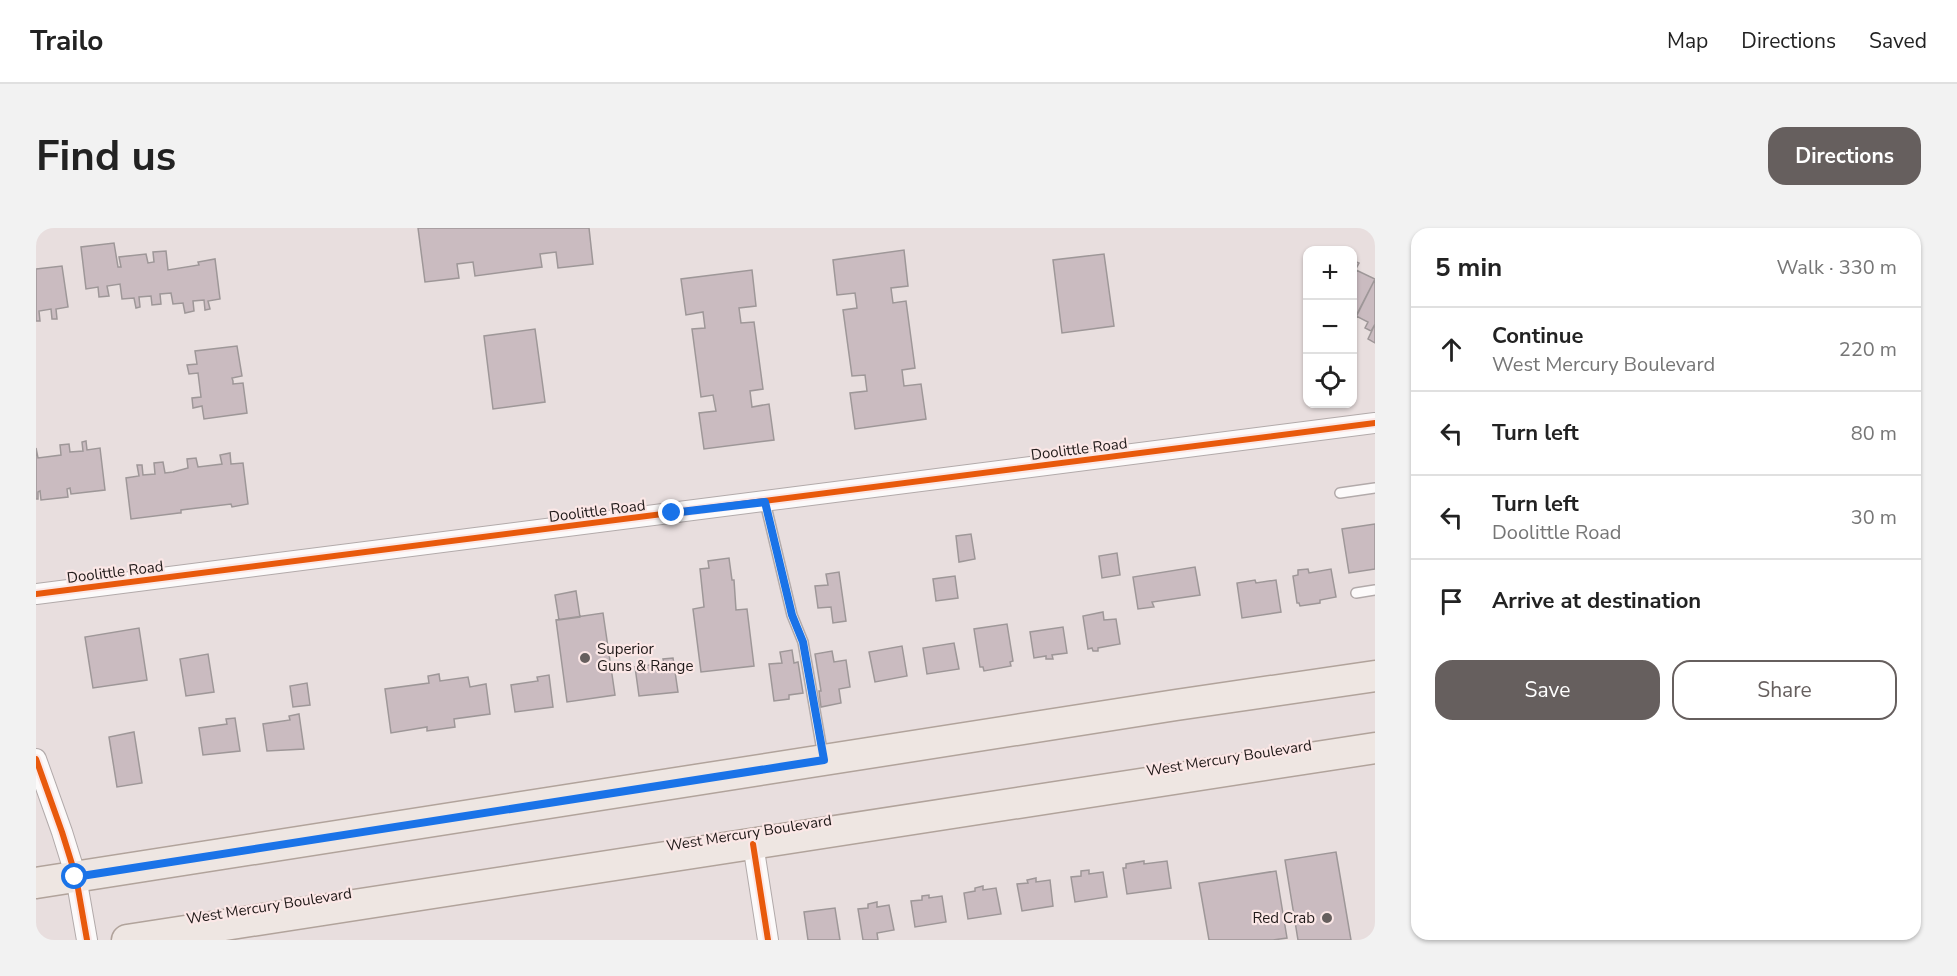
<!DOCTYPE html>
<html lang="en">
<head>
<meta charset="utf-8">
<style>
  :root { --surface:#fff; --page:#f2f2f2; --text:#222; --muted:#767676; --line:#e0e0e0; --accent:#665f5e }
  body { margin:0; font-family:"Nunito Sans",sans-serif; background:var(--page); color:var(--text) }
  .controls { position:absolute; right:18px; top:18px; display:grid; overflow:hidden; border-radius:12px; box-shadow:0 2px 4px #0004 }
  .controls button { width:54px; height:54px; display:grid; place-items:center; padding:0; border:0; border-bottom:2px solid var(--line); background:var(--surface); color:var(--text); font:30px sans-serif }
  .stop { position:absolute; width:18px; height:18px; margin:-14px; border:4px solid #1a73e8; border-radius:50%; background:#fff }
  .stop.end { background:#1a73e8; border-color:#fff; box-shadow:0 2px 6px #0008 }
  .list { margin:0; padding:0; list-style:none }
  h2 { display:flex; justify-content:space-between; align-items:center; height:78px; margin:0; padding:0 24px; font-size:26px }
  h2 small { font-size:20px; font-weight:400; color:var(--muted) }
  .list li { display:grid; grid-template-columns:39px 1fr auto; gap:18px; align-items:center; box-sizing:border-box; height:84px; padding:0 24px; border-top:2px solid var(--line) }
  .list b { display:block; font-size:22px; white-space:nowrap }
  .list p { margin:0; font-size:20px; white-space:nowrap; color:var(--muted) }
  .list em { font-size:20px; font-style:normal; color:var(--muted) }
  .actions { display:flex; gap:12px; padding:18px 24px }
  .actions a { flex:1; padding:14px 0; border:2px solid var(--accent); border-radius:18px; text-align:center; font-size:21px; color:var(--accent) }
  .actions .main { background:var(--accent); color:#fff }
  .icon { flex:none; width:33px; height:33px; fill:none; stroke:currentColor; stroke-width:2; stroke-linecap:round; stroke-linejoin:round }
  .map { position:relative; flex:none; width:1339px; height:712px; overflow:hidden; border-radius:18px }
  header { display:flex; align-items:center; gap:36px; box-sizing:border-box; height:84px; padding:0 30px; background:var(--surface); border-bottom:2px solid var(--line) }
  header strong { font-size:28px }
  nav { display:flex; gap:33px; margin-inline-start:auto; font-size:21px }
  .intro { display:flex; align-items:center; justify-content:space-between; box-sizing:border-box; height:144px; padding:0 36px }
  h1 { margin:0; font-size:42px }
  .button { padding:15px 27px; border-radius:18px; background:var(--accent); color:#fff; font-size:21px; font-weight:700 }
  main { display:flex; gap:36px; padding:0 36px }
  aside { flex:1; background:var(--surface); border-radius:18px; box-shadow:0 2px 4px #0004 }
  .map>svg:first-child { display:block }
  .building { fill:#cabbc0; stroke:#9e9798; stroke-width:1.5 }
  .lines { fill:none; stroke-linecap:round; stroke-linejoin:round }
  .service-casing { stroke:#b2aaaa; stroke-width:12 }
  .minor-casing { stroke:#b2aaaa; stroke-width:22 }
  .primary-casing { stroke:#b1a39b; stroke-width:33 }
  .service { stroke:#fcfafa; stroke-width:9 }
  .minor { stroke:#fcfafa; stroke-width:20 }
  .primary { stroke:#eee6e2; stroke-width:30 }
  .cycleway-casing { stroke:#fbe7e6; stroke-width:10 }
  .cycleway { stroke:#e8590c; stroke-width:6 }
  .route { stroke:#1a73e8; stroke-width:8 }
  .poi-dot { fill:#665f5e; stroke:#fbe7e6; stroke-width:2 }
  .labels { text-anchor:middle; stroke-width:4.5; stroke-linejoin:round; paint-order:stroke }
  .street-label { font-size:15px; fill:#201a19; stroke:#fbe7e6 }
  .poi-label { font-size:15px; fill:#201a19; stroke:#fbe7e6; text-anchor:start }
</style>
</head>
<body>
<header>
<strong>Trailo</strong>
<nav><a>Map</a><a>Directions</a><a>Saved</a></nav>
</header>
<div class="intro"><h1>Find us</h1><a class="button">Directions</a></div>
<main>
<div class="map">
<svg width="1339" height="712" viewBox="0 0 1339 712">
  <rect width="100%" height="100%" fill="#e8dede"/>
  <path class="building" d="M382,0h171l4,36 -35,4 -2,-16 -16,2 2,13 -67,9 -2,-14 -16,2 2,14 -34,4z
    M78,15l4,24h3l-2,-10 27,-3 2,9 6,-1 -1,-10 13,-1 2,19 31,-5 -1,-3 17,-3 5,40 -12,2 2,8 -5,1 -1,-10 -11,1 1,10 -9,2 -2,-10 -10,1 -2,-11 -11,1 1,10 -9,1 -1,-9 -12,1 1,10 -4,1 -2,-10 -12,1 -2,-15 -13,2 2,10 -10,1 -1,-10 -12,2 -5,-42z
    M868,22l4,36 -17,2 2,15 13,-2 9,67 -13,2 2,16 17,-2 5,35 -71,10 -5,-36 17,-2 -2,-16 -13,1 -9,-66 14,-2 -2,-15 -18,2 -4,-35z
    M1068,26l10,72 -52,7 -9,-73z
    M1316,32l7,3 -7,13z
    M26,38l6,41 -12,2 1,10h-5l-1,-10 -12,2 1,10h-4v-52z
    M716,42l4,36 -17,2 2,15 13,-1 9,67 -13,2 2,16 17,-3 5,36 -70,9 -5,-36 17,-2 -3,-16 -12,2 -9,-68 13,-1 -2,-16 -17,3 -5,-36z
    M1320,42l19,9 -21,42 -2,-45z
    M1339,51v45l-4,7 -6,-3 3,-6 -12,-6z
    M1339,96v19l-7,-4z
    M499,101l10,73 -52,7 -9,-73z
    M201,118l5,30 -10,2 1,3v3l10,-1 4,30 -43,6 -2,-13 -9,2 -1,-10 9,-1 -3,-24 -9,1 -2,-9 10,-1 -2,-13z
    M50,213l1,9 13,-2 5,42 -34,4 -1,-6 -3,1 1,8 -27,3 -1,-9 -2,1v7h-2v-51l2,10 23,-3 -1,-10 9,-1 1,8 13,-1 -1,-9z
    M194,225l1,11 12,-1 5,41 -16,3 -1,-3 -50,6v3h-2l-48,6 -5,-41 13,-2 -2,-11h5l1,10 12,-1 -1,-11 9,-1 2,11 8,-1 15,-4 -1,-9 9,-1 2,9 24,-3 -2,-9z
    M1339,296v45l-26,4 -7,-44z
    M935,306l4,25 -16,3 -3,-26z
    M1081,325l3,22 -18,3 -3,-22z
    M693,330l3,22h2l2,30 11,-1 7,57 -53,6 -8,-63 11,-2 -4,-38 9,-1 -1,-7z
    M1159,339l5,28 -48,7 2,5 -16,2 -5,-32z
    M1272,341l1,4 22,-4 5,28 -16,3v3l-20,3 -1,-3h-2l-4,-27 5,-1v-5z
    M803,344l7,49 -13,2 -2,-16 -13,1 -3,-22 13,-1 -2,-11z
    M919,348l3,22 -22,3 -3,-22z
    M1219,352l1,3 20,-3 5,32 -39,6 -5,-35z
    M540,363l4,26 -21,3 -4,-25z
    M1067,384l1,8 12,-1 4,25 -22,4v3h-5l-1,-3 -4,1 -5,-33z
    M567,385l12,82 -48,7 -11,-82z
    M971,396l6,37 -3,1 1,4 -27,5 -1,-4h-3l-6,-38z
    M1027,399l4,26 -15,2 1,4h-7v-3l-12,2 -4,-26z
    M103,400l8,52 -54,8 -8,-51z
    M918,415l5,26 -32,5 -4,-26z
    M866,418l5,30 -32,6 -6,-30z
    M756,422l2,13 4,-1 5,31 -14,2v4l-15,2 -5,-37 13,-1 -2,-11z
    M796,423l2,11 12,-2 4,27 -11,2 2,14 -20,4 -2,-16h2l-6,-37z
    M172,426l6,38 -28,4 -6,-37z
    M637,430l5,34 -39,4 -4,-29 29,-4 -1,-4z
    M403,446l1,7 28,-4 2,10 16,-3 4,30 -36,5 1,8 -28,4v-4l-36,6 -6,-44 44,-6 -1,-7z
    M513,447l4,32 -38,5 -4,-27 27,-4 -1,-4z
    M271,455l3,22 -17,2 -3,-21z
    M263,486l5,35 -37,2 -4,-27 27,-4 -1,-4z
    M199,490l5,33 -37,4 -4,-27 28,-4 -1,-5z
    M98,504l8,51 -25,4 -8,-50z
    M1300,624l15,88h-53l-13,-80z
    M1108,633v3l23,-3 4,27 -44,6 -4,-26h3v-4z
    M1053,642v4l14,-2 4,25 -32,5 -4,-25 10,-1v-5z
    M1240,643l11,67 -14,2h-64l-10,-57z
    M1000,650v4l14,-2 3,26 -31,5 -5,-27 11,-1 -1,-3z
    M947,658v4l13,-2 5,26 -33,5 -4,-26 11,-2v-3z
    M893,667v3l13,-2 4,26 -31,5 -4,-26 11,-1v-4z
    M841,674v5l12,-2 5,25 -17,3 1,7h-15l-5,-31 10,-1v-4z
    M799,680l5,32h-32l-4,-28z"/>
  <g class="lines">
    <g class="service-casing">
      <path id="service" d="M1304,265l35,-5
        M729,274l27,113 11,27 20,114
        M1320,365l19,-3"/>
    </g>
    <g class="minor-casing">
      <path id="minor" d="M0,366l1339,-171
        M0,531l26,73 14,45 11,63
        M717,616l15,96"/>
    </g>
    <g class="primary-casing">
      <path id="primary" d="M0,655l1140,-178 199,-29
        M91,712l1248,-192"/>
    </g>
    <use href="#service" class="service"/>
    <use href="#minor" class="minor"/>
    <use href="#primary" class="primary"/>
    <g class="cycleway-casing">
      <path id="cycleway" d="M0,366l1339,-171
        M0,531l26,73 14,45 11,63
        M717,616l15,96"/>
    </g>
    <use href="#cycleway" class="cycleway"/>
  </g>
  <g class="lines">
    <path class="route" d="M39,649l749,-117 -21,-118 -11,-27 -27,-113 -93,11"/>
  </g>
  <g class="poi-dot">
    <circle cx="549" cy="430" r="6"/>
    <circle cx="1291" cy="690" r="6"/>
  </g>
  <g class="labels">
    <g class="street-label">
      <text transform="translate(1043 221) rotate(-7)" y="5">Doolittle Road</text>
      <text transform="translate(561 283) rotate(-7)" y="5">Doolittle Road</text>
      <text transform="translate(79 344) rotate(-7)" y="5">Doolittle Road</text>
      <text transform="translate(1193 530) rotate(-9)" y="5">West Mercury Boulevard</text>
      <text transform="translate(713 605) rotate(-9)" y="5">West Mercury Boulevard</text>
      <text transform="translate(233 678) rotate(-9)" y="5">West Mercury Boulevard</text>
    </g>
    <g class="poi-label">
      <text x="561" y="426">Superior<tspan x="561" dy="17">Guns &amp; Range</tspan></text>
      <text x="1279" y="695" text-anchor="end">Red Crab</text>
    </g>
  </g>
</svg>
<div class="controls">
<button>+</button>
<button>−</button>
<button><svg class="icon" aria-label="locate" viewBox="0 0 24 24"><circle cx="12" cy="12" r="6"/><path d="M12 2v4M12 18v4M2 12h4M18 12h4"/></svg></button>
</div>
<div class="stop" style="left:39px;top:649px"></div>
<div class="stop end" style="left:636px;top:285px"></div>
</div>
<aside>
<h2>5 min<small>Walk · 330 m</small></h2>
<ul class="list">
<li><svg class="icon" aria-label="ahead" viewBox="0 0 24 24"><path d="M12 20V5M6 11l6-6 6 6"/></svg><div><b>Continue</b><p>West Mercury Boulevard</p></div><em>220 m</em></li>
<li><svg class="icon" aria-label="left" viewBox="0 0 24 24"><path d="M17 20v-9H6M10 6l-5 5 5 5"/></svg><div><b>Turn left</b></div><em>80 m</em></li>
<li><svg class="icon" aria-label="left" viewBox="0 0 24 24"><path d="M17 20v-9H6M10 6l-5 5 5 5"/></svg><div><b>Turn left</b><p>Doolittle Road</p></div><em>30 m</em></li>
<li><svg class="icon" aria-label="arrive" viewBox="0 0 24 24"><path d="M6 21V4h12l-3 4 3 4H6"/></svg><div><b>Arrive at destination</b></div></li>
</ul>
<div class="actions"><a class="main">Save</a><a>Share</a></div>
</aside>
</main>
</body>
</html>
